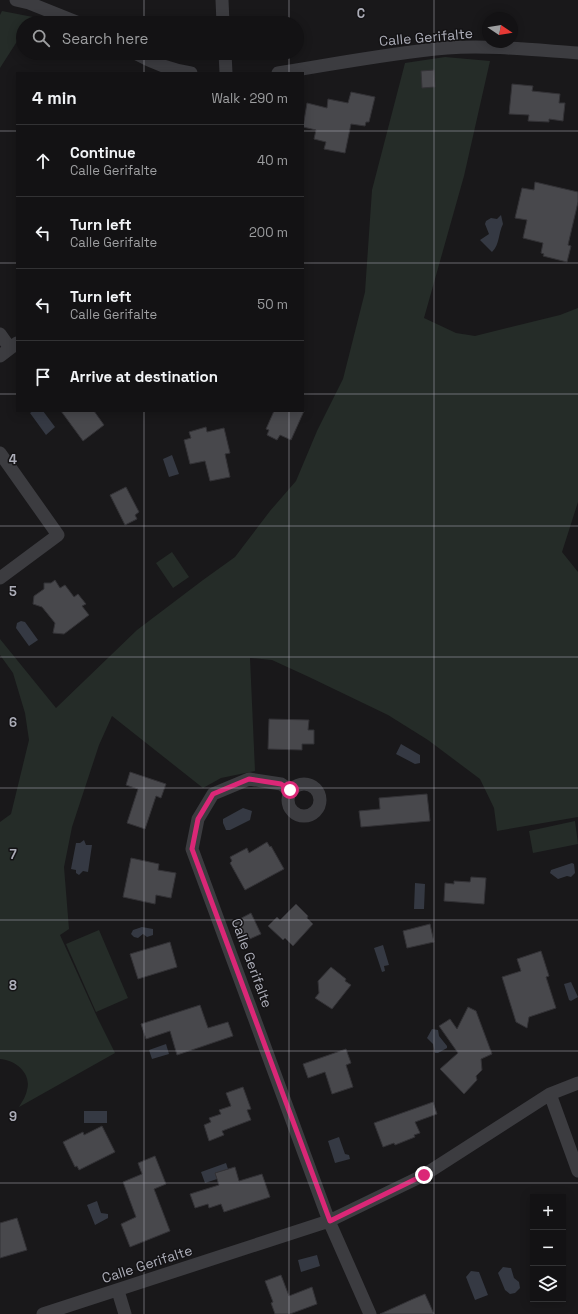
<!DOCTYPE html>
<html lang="en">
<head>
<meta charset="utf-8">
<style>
  :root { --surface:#131214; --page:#1c1b1d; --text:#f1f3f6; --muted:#9d9ea0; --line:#323234 }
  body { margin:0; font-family:"Space Grotesk",sans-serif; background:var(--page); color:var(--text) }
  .controls { position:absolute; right:12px; bottom:12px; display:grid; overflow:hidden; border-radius:0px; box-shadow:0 2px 10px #0003 }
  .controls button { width:36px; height:36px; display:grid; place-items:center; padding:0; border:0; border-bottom:1px solid var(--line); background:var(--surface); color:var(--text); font:20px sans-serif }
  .compass { position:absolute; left:482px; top:12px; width:36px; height:36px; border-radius:50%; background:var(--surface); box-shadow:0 2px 10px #0003; rotate:102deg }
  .stop { position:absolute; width:12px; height:12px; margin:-9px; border:3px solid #db2777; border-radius:50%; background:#fff }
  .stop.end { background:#db2777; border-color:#fff; box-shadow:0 1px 4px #0008 }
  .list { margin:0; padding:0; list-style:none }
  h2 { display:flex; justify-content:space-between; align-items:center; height:52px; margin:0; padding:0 16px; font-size:17px }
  h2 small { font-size:13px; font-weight:400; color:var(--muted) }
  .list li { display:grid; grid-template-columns:26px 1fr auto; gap:12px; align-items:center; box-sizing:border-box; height:72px; padding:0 16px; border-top:1px solid var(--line) }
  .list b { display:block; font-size:15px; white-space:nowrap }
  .list p { margin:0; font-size:13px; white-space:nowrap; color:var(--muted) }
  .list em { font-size:13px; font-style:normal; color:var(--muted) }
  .icon { flex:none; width:22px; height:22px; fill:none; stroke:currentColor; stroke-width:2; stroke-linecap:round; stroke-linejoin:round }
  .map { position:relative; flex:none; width:578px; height:1314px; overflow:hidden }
  .search { position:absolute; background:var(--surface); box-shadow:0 2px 10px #0003; left:16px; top:16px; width:288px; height:44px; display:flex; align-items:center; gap:10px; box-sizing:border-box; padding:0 14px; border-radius:22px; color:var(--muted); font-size:15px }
  .panel { position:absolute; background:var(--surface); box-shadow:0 2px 10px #0003; left:16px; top:72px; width:288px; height:340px; border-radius:0px }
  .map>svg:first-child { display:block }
  .green { fill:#252c28 }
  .water { fill:#353943 }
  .building { fill:#48484c; stroke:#333236 }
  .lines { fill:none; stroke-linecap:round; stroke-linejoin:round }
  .minor { stroke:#3c3c40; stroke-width:13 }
  .route { stroke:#db2777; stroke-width:5 }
  .grid { fill:none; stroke:#acadb8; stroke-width:1; stroke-opacity:0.55 }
  .labels { text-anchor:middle; stroke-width:3; stroke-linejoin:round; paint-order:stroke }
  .street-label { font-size:14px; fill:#acadb8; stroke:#141315 }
  .grid-label { font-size:13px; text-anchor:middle; font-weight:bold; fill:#acadb8; stroke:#141315; stroke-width:3; stroke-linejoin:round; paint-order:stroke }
</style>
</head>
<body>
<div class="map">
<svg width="578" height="1314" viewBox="0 0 578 1314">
  <rect width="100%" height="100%" fill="#19181a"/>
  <path class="green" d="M2,11l31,6 -4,6h-6v9l-23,36v-53z
    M445,57l45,4 -26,115 -40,142 32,15 19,3 85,-21 18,-7v194l-16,50 16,20v245l-81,14 -3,-23 -14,-29 -52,-39 -40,-25 -79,-38 -37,-17 -22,-2 5,113 -34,7 -18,10 -91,-72 -13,29 -27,82 -8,40 5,62 -9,6 38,84 17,34 -96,54c3,-5 7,-11 8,-17 5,-17 -12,-30 -27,-31v-237l11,-8 18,-74 -4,-27 -12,-40 -13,-18v-16l56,69 81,-78 66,-50 32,-23 35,-46 26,-30 21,-50 26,-52 22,-87 7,-102 33,-127z
    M172,552l17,25 -16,11 -17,-25z
    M575,821l3,23 -45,9 -4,-22z
    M99,930l29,68 -32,14 -30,-68z"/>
  <path class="water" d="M501,215l2,9c-5,10 -3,20 -11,28l-12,-12 9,-6 -4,-10 1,-3 5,-3 6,1z
    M33,411h10l12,16 -9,8 -16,-22z
    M172,455l7,19 -10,3 -6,-18z
    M21,621l4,1 13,18 -9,6 -13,-18 1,-5z
    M401,744l19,11v8l-5,1 -19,-10z
    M243,808l9,3 -2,9 -20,10h-4l-3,-7v-4z
    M84,840l2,5h6l-4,27 -5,-1 -4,4 -3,-2v-3l-5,-1 5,-26h4z
    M572,863l2,1 1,9 -4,4 -4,-1 -9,3 -8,-6 1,-3z
    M415,883l10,1 -1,25h-10z
    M142,927l11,2v6l-6,2 -4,-3 -5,4 -4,-1 -3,-3 2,-4z
    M383,945l6,20 -5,1 1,5 -3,1 -8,-24z
    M571,982l7,15 -7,4 -2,-1 -5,-16z
    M432,1029l6,1 1,6 8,10v2l-9,5h-3l-2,-9 -6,-6z
    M166,1044l3,10 -17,5 -3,-9z
    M84,1111h23v12h-23z
    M339,1137l6,17 4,1 1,4 -15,4 -7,-22z
    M226,1163l2,6 -13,4 2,6 -12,4 -4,-11z
    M97,1201l4,12 7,1v4l-13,7 -8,-20z
    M317,1255l3,11 -19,6 -3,-12z
    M503,1267l8,1 3,10 5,4 1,6 -5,5 -5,1 -5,-4 -7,-17z
    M471,1271l8,1 9,23 -13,5 -9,-23z"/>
  <path class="building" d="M434,70l1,17 -13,1 -1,-17z
    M512,84l21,2 -1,5 28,3 -1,9h6l-2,18 -14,-2v3l-21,-1 1,-6 -20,-1z
    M351,92l24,5 -6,25h-3l-1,4 -14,-2 -6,29 -21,-4 2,-7 -12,-3 2,-9 -13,-3 4,-24 20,5 1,-9 20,4z
    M535,182l43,10v10l-10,43 3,1 -4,16 -24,-6 1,-2 -3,-1 2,-10 -20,-5 4,-18 -12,-2 7,-30 12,2z
    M61,411h33l10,14 -21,16z
    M274,411h30l-13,29 -11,-5 -3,5 -10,-5 2,-5 -3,-1z
    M206,427l1,5 17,-4 6,25 -5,1 5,23 -20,4 -5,-20 -15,3 -6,-24 7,-2 -2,-6z
    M126,487l13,25 -4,3 2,4 -12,6 -15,-30z
    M55,580l5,8 5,-3 9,12 4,-3 8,10 -4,2 7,9 -25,19 -11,-1 2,-10 -13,-16 -9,-3 1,-8 10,-7v-6h7z
    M269,719l40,1 -1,10h6v14h-12v6l-34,-1z
    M130,772l36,12 -5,14 -5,-2 -11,33 -18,-6 11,-34 -12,-4z
    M427,794l3,27 -69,6 -2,-16 21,-2 -1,-11z
    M267,842l3,5 1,-1 13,23 -39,21 -15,-27 2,-2 -2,-4 17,-9 2,5z
    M131,858l28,6 -1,6 18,3 -5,25 -15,-3 -1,9 -32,-7z
    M471,877l15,1 -2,26 -40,-3 1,-18 9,1v-3l16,1z
    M296,904l12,12 -1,2 6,6 -20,22 -8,-8 -2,2 -15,-14 9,-9 3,3z
    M251,913l10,21 -18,8 -9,-20z
    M430,924l4,18 -27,6 -4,-17z
    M170,942l7,25 -39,12 -8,-25z
    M541,951l8,25 -3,1 10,31 -27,9 -2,11 -11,-6 -14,-45 19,-6 -4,-12z
    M331,967l15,12 -1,2 6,4 -19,24 -17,-11 4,-5 -1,-12z
    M200,1005l8,23 20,-6 5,14 -56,19 -7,-24 -24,8 -5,-15z
    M468,1007l8,4 16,43 -11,5 1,11 -6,6 1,4 -13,14 -24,-25 18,-16 -19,-27 11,-7 7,10z
    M346,1049l5,14 -5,2 7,22 -21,7 -7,-22 -17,6 -5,-14z
    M243,1087l8,22 -4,1 4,10 -29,11 2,4 -15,6 -5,-16 7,-3 -2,-4 12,-4 -2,-4 12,-4 -5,-13z
    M433,1102l4,12 -22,8 5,11 -6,2 1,2 -20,8 -1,-2 -11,4 -9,-24z
    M102,1126l13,26 -36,18 -2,-4 -2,1 -12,-25 20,-10 1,3z
    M155,1156l11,28 -12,5 16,42 -40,16 -9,-23 15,-7 -13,-35 19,-8 -4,-11z
    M235,1167l4,14 23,-7 8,23 -46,15 -3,-8 -12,4 -1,-4 -13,4 -5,-14 29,-9 -4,-12z
    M17,1218l10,32 -27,8v-35z
    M281,1275l8,21 23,-9 5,17 -27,10h-15l-4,-11 2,-1 -8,-21z
    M425,1294l9,20h-54l33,-15z"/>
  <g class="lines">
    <path class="minor" d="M16,0l13,3 50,20
      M222,0l1,23
      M135,53c18,10 35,17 56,20
      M225,53l1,20
      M278,73c56,-9 112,-20 169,-25 43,-3 88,2 131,5
      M0,334l10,14
      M0,356l17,-13
      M0,453l58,82 -58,43
      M288 800a16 16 0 1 1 32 0a16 16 0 1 1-32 0Z
      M290,790l-9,-6 -32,-5 -36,15 -15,25 -6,30 137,372 41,93
      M550,1094l28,77
      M118,1291l7,23
      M43,1314l286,-93 95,-46 126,-81 28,-11"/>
  </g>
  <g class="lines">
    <path class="route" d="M290,790l-9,-6 -32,-5 -36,15 -15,25 -6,30 138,372 94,-46"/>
  </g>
  <path class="grid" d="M144,0v23M289,0v23M434,0v1314M144,53v20M289,53v20M0,131h17M303,131h275M0,263h17M303,263h275M0,394h17M303,394h275M144,411v903M289,411v903M0,526h578M0,657h578M0,788h578M0,920h578M0,1051h578M0,1183h578"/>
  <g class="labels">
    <g class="street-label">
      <text transform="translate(426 37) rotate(-5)" y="5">Calle Gerifalte</text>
      <text transform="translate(252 963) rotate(70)" y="5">Calle Gerifalte</text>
      <text transform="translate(147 1264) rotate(-18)" y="5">Calle Gerifalte</text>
    </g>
  </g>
  <g class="grid-label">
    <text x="361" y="18">C</text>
    <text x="13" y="464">4</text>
    <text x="13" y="596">5</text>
    <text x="13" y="727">6</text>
    <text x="13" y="859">7</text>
    <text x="13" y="990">8</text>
    <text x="13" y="1121">9</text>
  </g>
</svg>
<div class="controls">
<button>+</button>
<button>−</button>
<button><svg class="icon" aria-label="layers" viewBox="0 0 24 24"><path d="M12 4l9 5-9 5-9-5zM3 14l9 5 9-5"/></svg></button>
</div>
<svg class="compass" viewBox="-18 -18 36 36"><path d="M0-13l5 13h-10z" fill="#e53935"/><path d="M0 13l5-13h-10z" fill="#9d9ea0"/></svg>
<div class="stop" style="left:290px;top:790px"></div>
<div class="stop end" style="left:424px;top:1175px"></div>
<div class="search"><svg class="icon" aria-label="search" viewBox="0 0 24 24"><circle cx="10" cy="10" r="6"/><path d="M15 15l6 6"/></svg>Search here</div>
<section class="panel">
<h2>4 min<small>Walk · 290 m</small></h2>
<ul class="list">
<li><svg class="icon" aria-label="ahead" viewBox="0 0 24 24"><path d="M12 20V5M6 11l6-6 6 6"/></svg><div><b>Continue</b><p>Calle Gerifalte</p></div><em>40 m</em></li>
<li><svg class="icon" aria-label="left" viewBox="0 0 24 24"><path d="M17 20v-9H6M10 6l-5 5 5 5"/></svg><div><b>Turn left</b><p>Calle Gerifalte</p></div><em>200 m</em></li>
<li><svg class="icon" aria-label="left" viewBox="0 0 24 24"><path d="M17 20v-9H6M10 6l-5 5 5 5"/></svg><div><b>Turn left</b><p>Calle Gerifalte</p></div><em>50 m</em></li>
<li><svg class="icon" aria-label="arrive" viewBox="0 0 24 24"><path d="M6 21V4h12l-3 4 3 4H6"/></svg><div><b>Arrive at destination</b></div></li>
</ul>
</section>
</div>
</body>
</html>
